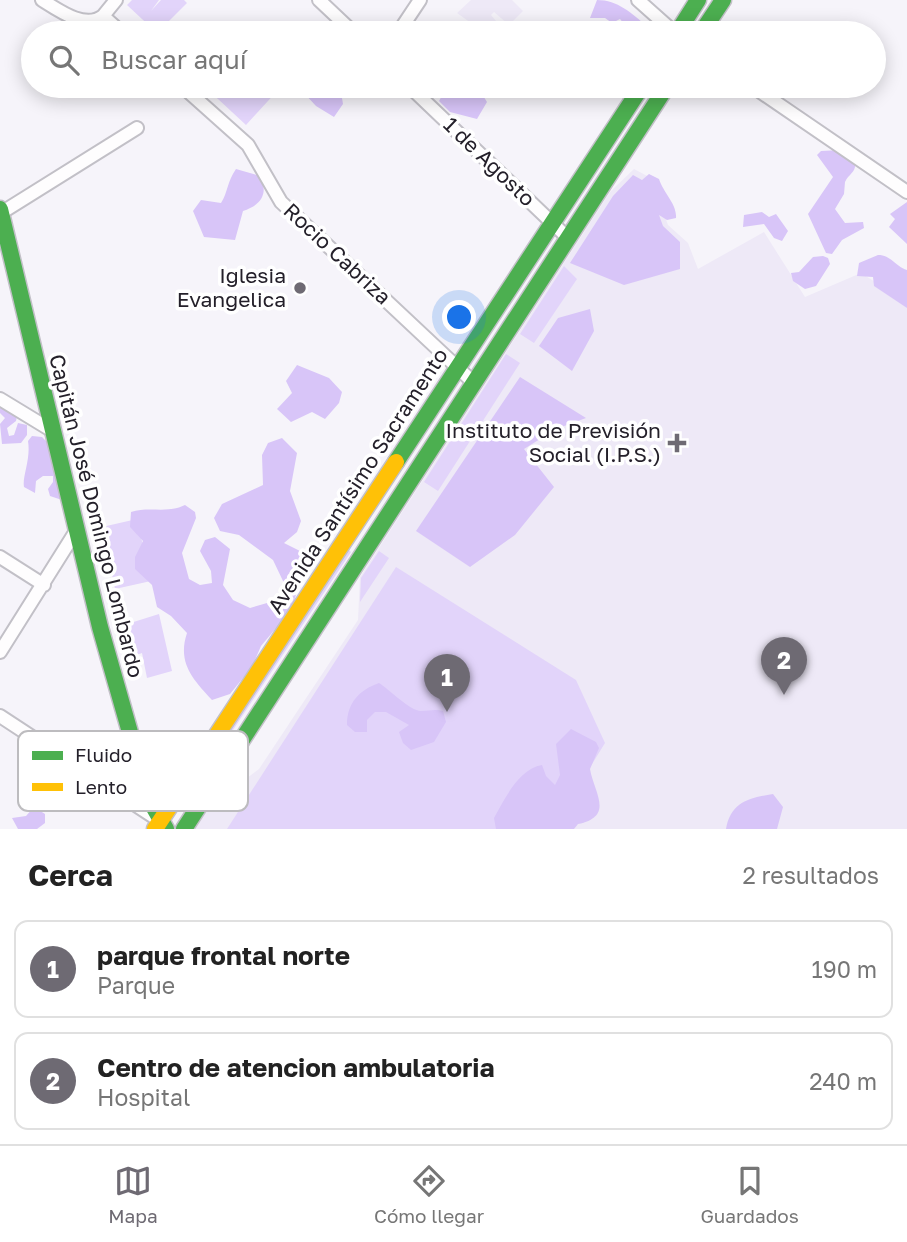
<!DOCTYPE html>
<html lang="es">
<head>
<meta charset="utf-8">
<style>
  :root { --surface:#fff; --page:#f2f2f2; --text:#222; --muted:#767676; --line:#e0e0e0; --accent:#6e6a73 }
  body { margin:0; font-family:"Golos Text",sans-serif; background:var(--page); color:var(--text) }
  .you { position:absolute; left:460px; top:318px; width:24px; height:24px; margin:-18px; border:5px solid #fff; border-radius:50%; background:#1a73e8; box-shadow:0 0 0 10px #1a73e833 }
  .badge { display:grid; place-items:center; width:46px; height:46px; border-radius:50%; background:var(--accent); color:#fff; font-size:23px; font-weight:700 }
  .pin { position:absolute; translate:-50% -58px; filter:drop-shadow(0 2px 4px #0008) }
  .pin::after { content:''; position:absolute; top:37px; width:24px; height:21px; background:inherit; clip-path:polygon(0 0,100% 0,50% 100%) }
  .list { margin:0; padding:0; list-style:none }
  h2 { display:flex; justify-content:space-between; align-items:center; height:91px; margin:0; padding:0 28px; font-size:30px }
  h2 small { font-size:23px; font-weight:400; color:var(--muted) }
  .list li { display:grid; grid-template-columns:46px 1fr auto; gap:21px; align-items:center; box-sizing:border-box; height:98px; margin:0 14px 14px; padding:0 14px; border:2px solid var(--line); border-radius:14px }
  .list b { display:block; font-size:26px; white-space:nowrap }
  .list p { margin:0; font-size:23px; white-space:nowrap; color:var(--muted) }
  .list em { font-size:23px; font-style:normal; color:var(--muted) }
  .icon { flex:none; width:38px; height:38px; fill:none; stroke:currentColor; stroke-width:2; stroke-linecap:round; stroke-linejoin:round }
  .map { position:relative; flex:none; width:907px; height:829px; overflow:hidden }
  .search { position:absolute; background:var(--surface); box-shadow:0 4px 18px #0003; left:21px; right:21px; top:21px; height:77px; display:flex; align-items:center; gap:18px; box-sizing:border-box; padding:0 24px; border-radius:38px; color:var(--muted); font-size:26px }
  .sheet { height:315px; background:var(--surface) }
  nav { display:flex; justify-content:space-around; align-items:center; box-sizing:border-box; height:98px; border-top:2px solid var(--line); background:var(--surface); font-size:19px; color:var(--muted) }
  nav a { display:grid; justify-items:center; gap:4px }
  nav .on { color:var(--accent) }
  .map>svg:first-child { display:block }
  .built { fill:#eee9f7 }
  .green { fill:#e2d4fa }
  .forest { fill:#d8c5f8 }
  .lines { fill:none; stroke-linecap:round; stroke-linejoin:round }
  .street-casing { stroke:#c2c0c7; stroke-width:16 }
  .fast-casing { stroke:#c2c0c7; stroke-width:19 }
  .slow-casing { stroke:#c2c0c7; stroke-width:19 }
  .street { stroke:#fefdfe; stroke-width:12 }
  .fast { stroke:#4caf50; stroke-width:16 }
  .slow { stroke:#ffc107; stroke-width:16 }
  .poi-dot { fill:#6e6a73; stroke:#fff; stroke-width:2.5 }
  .labels { text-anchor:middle; stroke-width:7; stroke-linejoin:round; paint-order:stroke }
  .street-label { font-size:21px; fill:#24202a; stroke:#fff }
  .poi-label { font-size:21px; fill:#24202a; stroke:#fff; text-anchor:end }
  .key { fill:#fff; stroke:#bdbcbf; stroke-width:2 }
  .key-label { font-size:19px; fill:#24202a }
</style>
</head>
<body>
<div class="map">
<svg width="907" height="829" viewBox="0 0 907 829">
  <rect width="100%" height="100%" fill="#f6f4fa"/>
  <path class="built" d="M471,0h41l11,11 -14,14 -15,-13 -3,3 10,12 -6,6h-10l-28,-20z
    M634,169l17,9 17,47 20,18 10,26 66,-37 41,65 56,-24 46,29v527h-712l15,-23 49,-37 99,-149 2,-43 250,-385z"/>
  <path class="green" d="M132,0h27l-8,11 10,-11h23l3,3 -30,30 -30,-28z
    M204,86h70l4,4 -32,35z
    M564,266l13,13 -43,64 -14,-9z
    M506,354l14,9 -82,128 -14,-9z
    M137,519l14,62 -36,8 -13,-62z
    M348,549l3,3 -167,252 -2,-1z
    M379,551l10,7 -29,44 1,-24z
    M396,567l180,113 29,63 -53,86h-325z
    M159,614l13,57 -25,7 -5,-25 -11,4 -7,-32z"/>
  <path class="forest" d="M597,0c21,0 34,13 50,26l-2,7h-13l-12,-14 -8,4 -7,-5h-15z
    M303,86h37l3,18 -9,13 -18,-11 -13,-14z
    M478,86h31l-5,8 -11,-4 -11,4 5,8 -10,17 -27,-7 -11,-11 5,-9 17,-3 18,8 3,-2 -6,-2z
    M841,150l14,10c2,13 -6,13 -10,22l-1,12 -9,15 10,14 18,-1 1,6 -22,12 -10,14 -6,-1 -18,-39 25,-37 -16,-22 4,-4z
    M236,169l24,7c9,18 1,29 -17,35l-8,29 -31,-3 -11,-26 8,-11 20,3c7,-11 6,-21 15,-34z
    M649,174l10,5c5,15 18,25 17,39l-9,2 -8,-5 4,11 17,16v27l-56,16 -54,-22 43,-67 20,-21 9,5z
    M907,202v42l-18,-17 6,-8 -5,-5z
    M762,212l7,5 7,-3 12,17 -6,10 -8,-3 -10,-14 -21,3 1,-12z
    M878,255c13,0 17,11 29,15v38l-33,-22 -1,-9 -16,-1 2,-13z
    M823,256l5,2 2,6 -14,22 -11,3 -12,-8 -2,-8 8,-1 14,-15z
    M590,309l4,22 -22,40 -33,-25 19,-28z
    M297,365l32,13 13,14 -3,11 -14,16 -13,-7 -21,10 -14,-13 15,-16 -6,-12z
    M520,377l66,41 -30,11 -32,20 30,38 -39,48 -45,32 -54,-36z
    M0,401l17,15 -1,5 -9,7 2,8 5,-1 4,-12 9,2v10l-6,8 -19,1 -2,-20 5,-6 -5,-5z
    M32,436l10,1 5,5 15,58 -12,-4 -2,-7 5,-7v-6h-10l-7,5 -1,12 -11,-6c-2,-11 7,-27 4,-46z
    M282,438l15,15 -7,38 11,30 -4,11 -13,11 24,12 2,7 -10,18 -8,29 -31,37 -9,21 -22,27 -18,6c-19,-21 -35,-37 -25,-67l-16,-17 -14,-9 -5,-22 -17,-16v-12l8,-16 -13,-14 1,-15c18,-6 36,2 54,-7l10,7 1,6 -14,35 7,26 11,6 12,-2 -1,-12 -11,-20 5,-11 10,-3 15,12 -7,36 10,15 17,8 24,-7 9,-8v-12l-10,-21 -34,-25 -19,-4 -6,-13 8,-14 41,-19 -1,-30 6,-12z
    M379,683c10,6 31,28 42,28 8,0 14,-2 22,0l3,11 -12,20 -23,8 -8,-7 -4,-11 10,-7 -23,-13h-11l-8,8v12h-12l-8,-7c0,-22 12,-35 32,-42z
    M571,729l25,13 3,6 -9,21c4,24 25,47 -12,55l-4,5h-78l-2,-11c11,-20 25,-49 48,-53l4,11 9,9 5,-10 -4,-31z
    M773,794l10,13 -6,22h-51c5,-27 23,-31 47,-35z
    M34,807l11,7v9l-8,6h-19l-6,-11 14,-2z"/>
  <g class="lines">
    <g class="street-casing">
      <path id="street" d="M42,0c16,10 43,30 61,16l19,17
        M319,0l35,33
        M638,0l37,33
        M103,16l13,-16
        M398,33l22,-33
        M182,86l66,59 33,57 193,181
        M409,86l159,152
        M752,86l155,106
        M1,213l136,-85
        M0,399l51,31
        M0,557l44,28
        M0,652l76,-121
        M0,716l160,105"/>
    </g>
    <g class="fast-casing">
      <path id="fast" d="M677,33l21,-33
        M701,33l22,-33
        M0,209l100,418 49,172 17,30
        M396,462l246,-376
        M184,829l483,-743"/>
    </g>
    <g class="slow-casing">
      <path id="slow" d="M155,829l241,-367"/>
    </g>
    <use href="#street" class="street"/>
    <use href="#fast" class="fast"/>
    <use href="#slow" class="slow"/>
  </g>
  <g class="poi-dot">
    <circle cx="300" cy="288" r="7"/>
    <path d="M673.5 432.5h7v7h7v7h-7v7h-7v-7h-7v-7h7z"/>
  </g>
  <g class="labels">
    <g class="street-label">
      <text transform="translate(489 162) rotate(44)" y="7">1 de Agosto</text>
      <text transform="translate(337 254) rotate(43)" y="7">Rocio Cabriza</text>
      <text transform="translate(358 481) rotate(-57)" y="7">Avenida Santísimo Sacramento</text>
      <text transform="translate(96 516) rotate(76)" y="7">Capitán José Domingo Lombardo</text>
    </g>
    <g class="poi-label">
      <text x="286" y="283">Iglesia<tspan x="286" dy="24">Evangelica</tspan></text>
      <text x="661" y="438">Instituto de Previsión<tspan x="661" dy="24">Social (I.P.S.)</tspan></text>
    </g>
  </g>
  <rect x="18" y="731" width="230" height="80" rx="10" class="key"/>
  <rect x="32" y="751" width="31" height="9" fill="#4caf50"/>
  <rect x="32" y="783" width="31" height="8" fill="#ffc107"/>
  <g class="key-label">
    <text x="75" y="762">Fluido</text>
    <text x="75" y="794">Lento</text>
  </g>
</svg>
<div class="you"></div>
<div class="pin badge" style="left:447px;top:712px">1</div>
<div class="pin badge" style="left:784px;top:695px">2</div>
<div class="search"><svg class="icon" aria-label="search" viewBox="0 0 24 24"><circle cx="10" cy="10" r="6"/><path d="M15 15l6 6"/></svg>Buscar aquí</div>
</div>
<section class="sheet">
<h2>Cerca<small>2 resultados</small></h2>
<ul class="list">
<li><span class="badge">1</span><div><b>parque frontal norte</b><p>Parque</p></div><em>190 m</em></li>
<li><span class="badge">2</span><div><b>Centro de atencion ambulatoria</b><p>Hospital</p></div><em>240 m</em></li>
</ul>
</section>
<nav>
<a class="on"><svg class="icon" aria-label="map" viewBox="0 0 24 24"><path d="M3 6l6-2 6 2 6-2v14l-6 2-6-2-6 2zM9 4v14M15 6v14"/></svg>Mapa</a>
<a><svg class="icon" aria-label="directions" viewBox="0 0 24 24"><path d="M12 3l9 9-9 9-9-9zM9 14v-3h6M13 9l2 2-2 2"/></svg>Cómo llegar</a>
<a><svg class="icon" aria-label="saved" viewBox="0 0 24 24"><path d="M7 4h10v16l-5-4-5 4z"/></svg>Guardados</a>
</nav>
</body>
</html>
